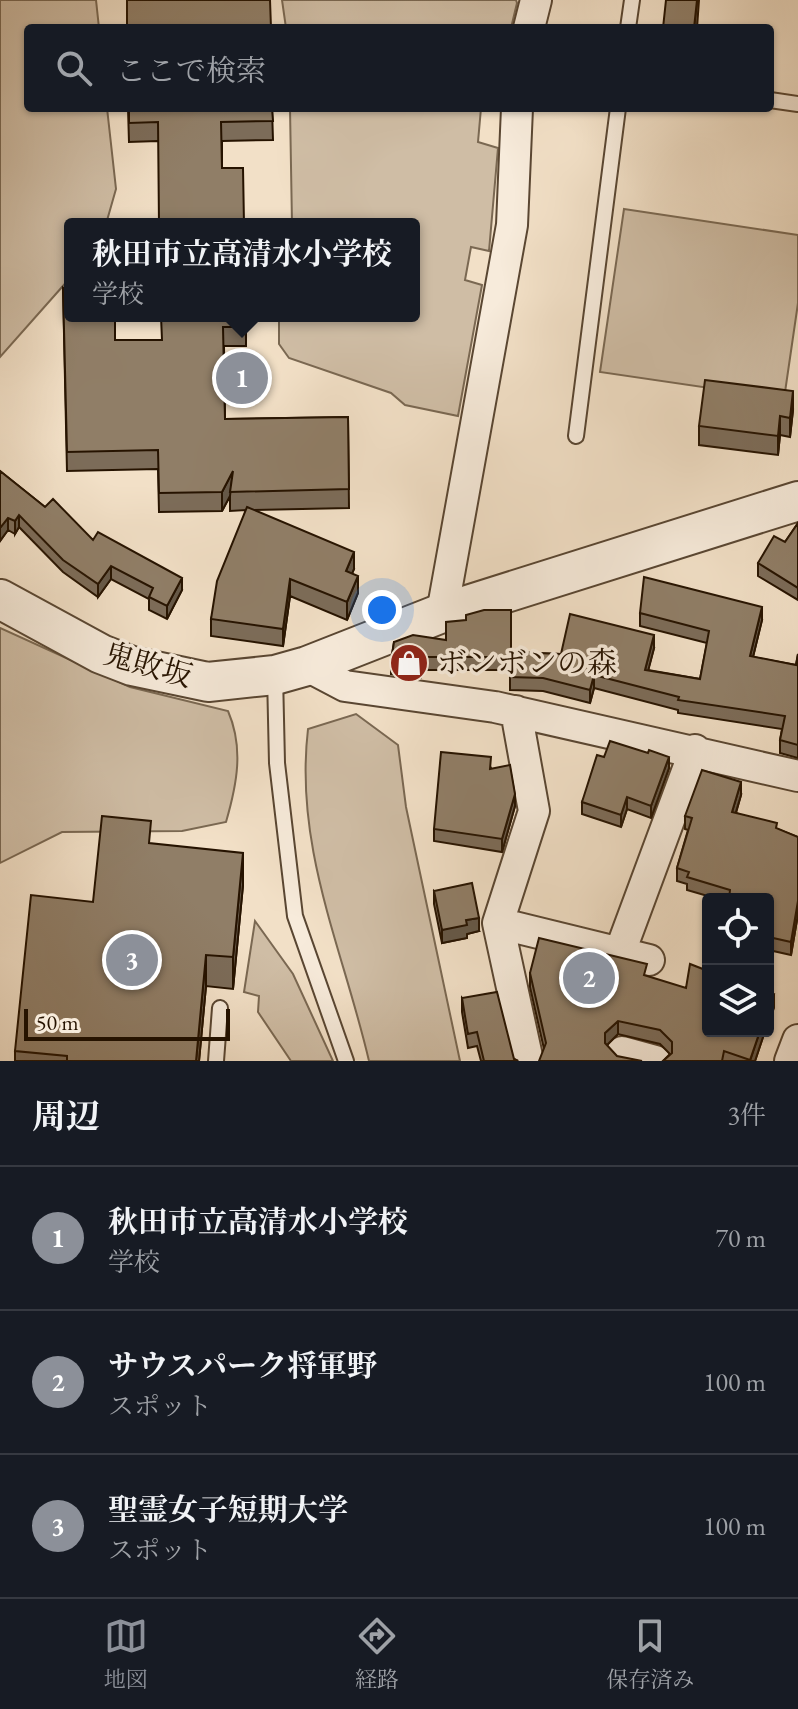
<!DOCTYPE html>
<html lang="ja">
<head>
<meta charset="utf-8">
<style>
  :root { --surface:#171b24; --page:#20242c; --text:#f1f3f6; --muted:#9ea1a6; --line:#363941; --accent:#8c9099 }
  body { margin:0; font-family:"EB Garamond","Noto Serif JP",serif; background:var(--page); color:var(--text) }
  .controls { position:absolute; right:24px; bottom:24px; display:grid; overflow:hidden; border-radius:8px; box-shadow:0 2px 6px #0004 }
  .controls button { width:72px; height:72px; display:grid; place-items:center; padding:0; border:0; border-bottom:2px solid var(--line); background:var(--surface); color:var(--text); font:40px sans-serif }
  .scale { position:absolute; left:24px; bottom:20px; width:206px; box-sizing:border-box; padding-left:8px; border:4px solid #261300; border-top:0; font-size:22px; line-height:28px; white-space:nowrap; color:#261300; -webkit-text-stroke:6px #f7ebdb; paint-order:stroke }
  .you { position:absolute; left:382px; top:610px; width:28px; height:28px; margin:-20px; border:6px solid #fff; border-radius:50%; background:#1a73e8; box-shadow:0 0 0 12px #1a73e833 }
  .badge { display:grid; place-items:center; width:52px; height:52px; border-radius:50%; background:var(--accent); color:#fff; font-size:26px; font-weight:700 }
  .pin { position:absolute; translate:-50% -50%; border:4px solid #fff; box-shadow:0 2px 8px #0006 }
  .popup { position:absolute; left:64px; top:218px; width:356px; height:104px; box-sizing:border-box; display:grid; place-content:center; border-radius:8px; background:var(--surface); filter:drop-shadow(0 2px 6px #0005); font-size:26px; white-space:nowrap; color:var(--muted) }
  .popup b { font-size:30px; color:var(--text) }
  .popup::after { content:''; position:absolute; left:50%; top:100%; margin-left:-16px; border:16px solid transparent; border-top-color:var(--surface) }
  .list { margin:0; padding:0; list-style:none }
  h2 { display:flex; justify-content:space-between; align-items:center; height:104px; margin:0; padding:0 32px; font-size:34px }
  h2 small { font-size:26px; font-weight:400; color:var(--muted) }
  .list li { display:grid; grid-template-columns:52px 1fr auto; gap:24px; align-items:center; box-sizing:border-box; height:144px; padding:0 32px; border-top:2px solid var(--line) }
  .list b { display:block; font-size:30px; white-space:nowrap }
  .list p { margin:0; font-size:26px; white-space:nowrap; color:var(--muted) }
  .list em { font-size:26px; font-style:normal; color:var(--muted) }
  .icon { flex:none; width:44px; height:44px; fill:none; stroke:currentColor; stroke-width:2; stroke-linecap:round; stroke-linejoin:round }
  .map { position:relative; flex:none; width:798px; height:1061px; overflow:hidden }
  .search { position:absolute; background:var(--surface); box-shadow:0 2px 6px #0004; left:24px; right:24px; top:24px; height:88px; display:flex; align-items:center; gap:20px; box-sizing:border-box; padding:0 28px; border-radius:8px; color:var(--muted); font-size:30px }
  .sheet { height:536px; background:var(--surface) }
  nav { display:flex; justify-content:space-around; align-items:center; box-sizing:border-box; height:112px; border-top:2px solid var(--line); background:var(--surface); font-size:22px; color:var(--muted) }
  nav a { display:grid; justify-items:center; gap:4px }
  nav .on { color:var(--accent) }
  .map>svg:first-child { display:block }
  .green { fill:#cfbda5; stroke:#7a6852; stroke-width:2 }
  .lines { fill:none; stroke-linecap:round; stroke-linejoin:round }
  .service-casing { stroke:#594632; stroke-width:18 }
  .minor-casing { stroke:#594632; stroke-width:34 }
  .tertiary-casing { stroke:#594632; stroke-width:42 }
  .service { stroke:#f7ebdb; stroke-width:14 }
  .minor { stroke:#f7ebdb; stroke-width:30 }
  .tertiary { stroke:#f7ebdb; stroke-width:38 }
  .wall { fill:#7c6c59; stroke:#261300; stroke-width:2 }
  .shaded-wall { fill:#655848; stroke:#261300; stroke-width:2 }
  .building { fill:#907e67; stroke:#261300; stroke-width:2 }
  .labels { text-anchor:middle; stroke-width:7; stroke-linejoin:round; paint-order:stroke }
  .poi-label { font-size:30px; fill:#261300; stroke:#f7ebdb; text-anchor:start }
  .street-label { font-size:30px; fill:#261300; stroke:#f7ebdb }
</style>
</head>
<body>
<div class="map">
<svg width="798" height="1061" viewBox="0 0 798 1061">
  <rect width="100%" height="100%" fill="#f2e0c7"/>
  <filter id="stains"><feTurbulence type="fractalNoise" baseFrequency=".0025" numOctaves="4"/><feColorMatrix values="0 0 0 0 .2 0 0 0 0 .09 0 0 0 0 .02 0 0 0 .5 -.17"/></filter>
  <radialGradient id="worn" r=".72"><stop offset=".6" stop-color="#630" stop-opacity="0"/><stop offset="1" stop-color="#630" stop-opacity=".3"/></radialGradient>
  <path class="green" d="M0,0h96l3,28h-71v80h79l9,81 -10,35h-36v54l-70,79z
    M282,0h234l1,3 -6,25h-225z
    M290,108h191l-3,34 20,6 -9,103 -18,-4 -6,33 17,5 -24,131 -53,-11 -14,-12 -102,-35 -10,-14v-28h135v-92h-122z
    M624,209l174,26v68l-14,96 -184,-27z
    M0,628l130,59 98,24c16,37 9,73 -2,111l-44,9 -120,1 -62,31z
    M356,714l42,31 8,62 54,254h-91c-26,-112 -75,-213 -61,-332z
    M255,921l38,53 40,87h-42l-33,-49 1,-16 -15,-4z"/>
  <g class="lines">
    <g class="service-casing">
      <path id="service" d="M628,28l4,-28
        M770,100l28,4
        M576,436l42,-328
        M275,675l2,88 18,153 51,145
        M216,1061l4,-53"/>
    </g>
    <g class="minor-casing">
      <path id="minor" d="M529,28l7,-28
        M442,613l70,-388 5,-117
        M307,666l38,20 150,21 303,69
        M516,711l18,100 -36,112 30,138
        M498,923l151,37
        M620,952l75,-202
        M622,1052l33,9
        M790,1061l8,-21"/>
    </g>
    <g class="tertiary-casing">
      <path id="tertiary" d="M0,599l101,55 31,12 76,16 67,-7 32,-9 135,-53 356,-112"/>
    </g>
    <use href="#service" class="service"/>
    <use href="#minor" class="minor"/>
    <use href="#tertiary" class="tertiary"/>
  </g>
  <path class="wall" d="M128,108h144l1,32 -51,1v27l-64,-27 -29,1z
    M63,288l52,52h46l85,-24v30h-22l1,73 123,-2 1,91 -95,2 100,59 -2,4 6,20 -11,27 -57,-24 -7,50 -72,-10v-17l35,-109 -16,1v-15l-8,15 -63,1 -1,-43 -91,2z
    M793,410l-3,27 -10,-2 -2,20 -79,-10v-19z
    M0,471l45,36 48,33 89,50 -15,29 -18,-9v-11l-38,-20 -13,18 -35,-25 -44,-45 -4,7 -7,-4 -8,11z
    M798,523v77l-40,-24v-13l27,-21z
    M640,613l122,7 -9,37 43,8 2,-11v104l-18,-5v-13l2,-11 -104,-16v-3l-84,-22 -4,15 -47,-12 -33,-1v-20h-87l-2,8 -30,-4v-13l3,-19 117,10 50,2 93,-6 -6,22 52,9 7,-36 -67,-17z
    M604,757l65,11 -18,50 -24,-9 -6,18 -39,-13v-12z
    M491,768l24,38 -13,46 -68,-11v-12z
    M741,795l-5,18 62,24v77l-7,41 -18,-4 -2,10h-3v-62h-50l-31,-9v-6l-10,-3v-13l11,-38 -3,-1v-13z
    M151,844l92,41 -10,104 -27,-3 -7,75h-184v-10l78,-149z
    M434,891l45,40 -12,3v4l-25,5 -8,-39z
    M530,973l117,3 61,55h57l-10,30h-92l7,-7 -10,-10 -42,-10 -11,11 -63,4 -14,-62z
    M462,998l52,61 4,2h-37l-4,-15 -9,2 -6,-36z"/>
  <path class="shaded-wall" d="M697,0h2l-2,28h-3z
    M793,391v19l-3,27v-19z
    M780,416v19l-2,20v-19z
    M233,471l-3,25 -8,15v-19z
    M19,515v12l-4,7v-13z
    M8,518v12l-8,11v-13z
    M354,552v17l-8,19v-17z
    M111,566v13l-13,18v-13z
    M358,576v17l-11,27v-18z
    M182,578v12l-15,29v-13z
    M290,579v17l-7,50v-17z
    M762,607v13l-12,49v-13z
    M654,635v13l-9,35v-13z
    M594,675v13l-4,15v-13z
    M669,757v11l-18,50v-12z
    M741,782v13l-9,30v-13z
    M515,794v12l-13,46v-13z
    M627,797v12l-6,18v-12z
    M243,853v32l-10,104v-32z
    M798,901v13l-7,41v-13z
    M479,918v13l-12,3v4l-25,5v-13l24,-10z
    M206,955v31l-7,75h-3z
    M774,994v14l-6,15v-13z
    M618,1021v13l-13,13v-14z
    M760,1031h5l-10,30h-5z"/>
  <path class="building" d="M127,0h143l1,28h-144z
    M666,0h31l-3,28h-31z
    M129,108h143l1,13 -52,1 1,46h21l1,56h-85l-1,-102 -29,1z
    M63,288h7v28h45v24h47l-1,-24h85v11h-23l2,92 123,-2 1,72 -119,3 3,-21 -11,21 -63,1 -1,-43 -91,2z
    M705,380l88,11 -3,27 -10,-2 -2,20 -79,-10z
    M0,471l45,36 8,-8 40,41 5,-8 84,46 -15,28 -18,-9 4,-9 -42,-22 -13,18 -35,-24 -44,-45 -4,6 -7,-3 -8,10z
    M247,507l107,45 -8,19 12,5 -11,26 -57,-23 -7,50 -72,-10 6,-38z
    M798,523v65l-40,-25 16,-27 11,6z
    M644,577l118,30 -12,49 46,9 2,-11v91l-18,-5 5,-24 -107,-16 1,-3 -85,-22 -4,15 -47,-12 -33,-1 1,-20h-88l-2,9 -30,-5 3,-19 19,-7 33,5v-18l20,-2v-5l18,-5h27v42l50,2 9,-40 84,21 -9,35 55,9 9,-48 -69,-18z
    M610,741l38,12 1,-3 20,7 -18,49 -24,-9 -6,18 -39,-13 15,-47 7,2z
    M441,752l50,5 -1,12 20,-4 5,29 -13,45 -68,-10z
    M702,770l39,12 -9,30 45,11 -1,5 22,9v64l-7,41 -18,-4 -2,10h-3v-49h-39l1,-9 -43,-13 2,-5 -12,-4 15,-50 -7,-2z
    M102,816l49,5 -2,22 94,10 -10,104 -27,-2 -10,106h-129v-5l-52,-5 16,-156 62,7z
    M472,883l7,35 -13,2 1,5 -25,5 -8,-39z
    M539,938l108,26 -3,11 42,13 4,-24 18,7v60h52l-10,29 -26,-9 -2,10h-59l9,-8v-11l-12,-12 -42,-9 -13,12v10l12,13 25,5h-103l7,-18 -16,-70z
    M497,992l17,67 4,2h-34l-7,-29 -9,2 -6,-36z
    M768,992l6,2 -6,16z"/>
  <defs>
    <g id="shop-disc" transform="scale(2)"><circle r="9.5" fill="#8f2418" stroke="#f7ebdb"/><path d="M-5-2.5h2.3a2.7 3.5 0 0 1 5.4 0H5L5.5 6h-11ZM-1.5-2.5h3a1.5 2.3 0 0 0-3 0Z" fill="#fff"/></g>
  </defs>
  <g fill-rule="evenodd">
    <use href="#shop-disc" x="409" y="663"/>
  </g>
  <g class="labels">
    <g class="poi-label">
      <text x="437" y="673">ボンボンの森</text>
    </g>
    <g class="street-label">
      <text transform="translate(148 665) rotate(16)" y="10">鬼敗坂</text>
    </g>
  </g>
  <rect width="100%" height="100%" filter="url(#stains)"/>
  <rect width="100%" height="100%" fill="url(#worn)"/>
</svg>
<div class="controls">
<button><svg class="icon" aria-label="locate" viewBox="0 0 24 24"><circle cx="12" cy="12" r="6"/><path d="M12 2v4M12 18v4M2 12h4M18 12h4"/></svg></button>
<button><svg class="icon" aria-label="layers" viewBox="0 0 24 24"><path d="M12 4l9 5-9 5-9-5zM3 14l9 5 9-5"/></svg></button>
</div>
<div class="scale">50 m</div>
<div class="you"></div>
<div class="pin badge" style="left:242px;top:378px">1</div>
<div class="popup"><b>秋田市立高清水小学校</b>学校</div>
<div class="pin badge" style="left:589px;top:978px">2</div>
<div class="pin badge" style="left:132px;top:960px">3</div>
<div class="search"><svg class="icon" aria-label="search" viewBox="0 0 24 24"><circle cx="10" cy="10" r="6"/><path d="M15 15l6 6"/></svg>ここで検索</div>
</div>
<section class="sheet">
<h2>周辺<small>3件</small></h2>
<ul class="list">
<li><span class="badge">1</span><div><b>秋田市立高清水小学校</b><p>学校</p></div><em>70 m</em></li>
<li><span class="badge">2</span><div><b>サウスパーク将軍野</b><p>スポット</p></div><em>100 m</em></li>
<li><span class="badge">3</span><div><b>聖霊女子短期大学</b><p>スポット</p></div><em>100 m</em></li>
</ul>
</section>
<nav>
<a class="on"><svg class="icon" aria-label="map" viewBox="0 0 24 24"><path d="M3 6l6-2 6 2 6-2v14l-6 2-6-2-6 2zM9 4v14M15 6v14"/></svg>地図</a>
<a><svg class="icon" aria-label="directions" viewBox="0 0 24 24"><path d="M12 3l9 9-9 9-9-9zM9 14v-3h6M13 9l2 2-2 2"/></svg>経路</a>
<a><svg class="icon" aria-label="saved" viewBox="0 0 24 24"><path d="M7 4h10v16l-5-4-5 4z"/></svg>保存済み</a>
</nav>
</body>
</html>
